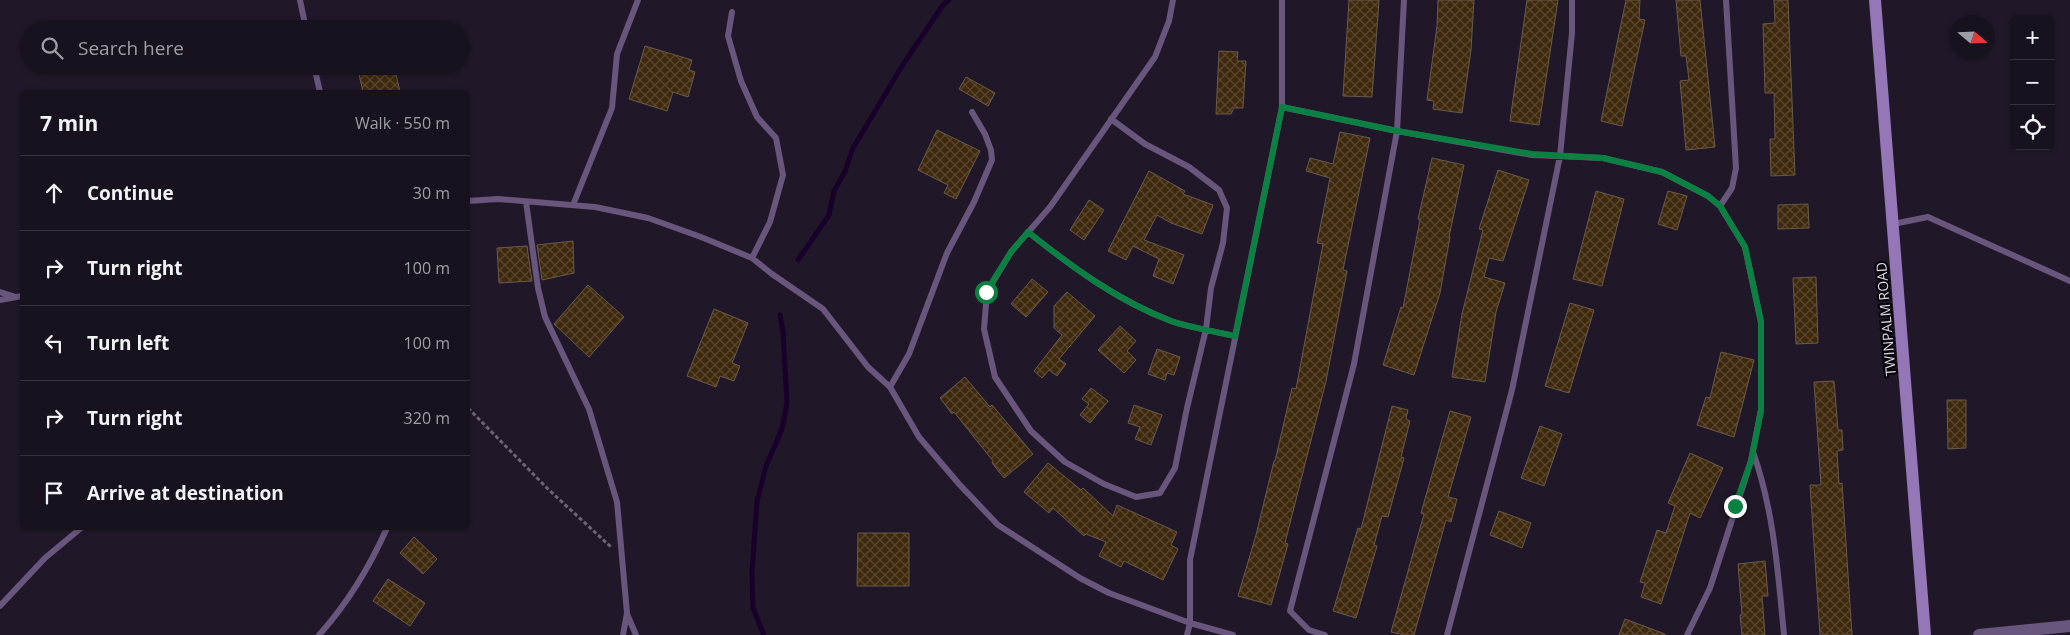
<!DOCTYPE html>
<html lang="en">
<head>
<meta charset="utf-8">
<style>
  :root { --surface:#18121f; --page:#25202c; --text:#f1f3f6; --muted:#9f9ea4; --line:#36323d }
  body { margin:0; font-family:"Open Sans",sans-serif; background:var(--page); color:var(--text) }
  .controls { position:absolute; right:15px; top:15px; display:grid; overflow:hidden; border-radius:8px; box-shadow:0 1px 4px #0004 }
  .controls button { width:45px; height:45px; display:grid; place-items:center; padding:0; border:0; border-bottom:1px solid var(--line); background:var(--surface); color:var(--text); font:25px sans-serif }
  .compass { position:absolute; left:1950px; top:15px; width:45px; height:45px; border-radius:50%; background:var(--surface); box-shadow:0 1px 4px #0004; rotate:109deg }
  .stop { position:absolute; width:15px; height:15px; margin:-11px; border:4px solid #0b8043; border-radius:50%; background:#fff }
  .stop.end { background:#0b8043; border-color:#fff; box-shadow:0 1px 5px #0008 }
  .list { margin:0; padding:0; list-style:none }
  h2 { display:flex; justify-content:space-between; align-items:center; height:65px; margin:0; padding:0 20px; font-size:21px }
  h2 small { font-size:16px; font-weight:400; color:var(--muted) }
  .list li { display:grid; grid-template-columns:32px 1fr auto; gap:15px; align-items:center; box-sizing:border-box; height:75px; padding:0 20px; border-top:1px solid var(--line) }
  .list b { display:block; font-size:19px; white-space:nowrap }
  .list em { font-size:16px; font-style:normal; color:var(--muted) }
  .icon { flex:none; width:28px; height:28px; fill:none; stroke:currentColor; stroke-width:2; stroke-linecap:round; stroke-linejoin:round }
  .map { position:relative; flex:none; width:2070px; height:635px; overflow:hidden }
  .search { position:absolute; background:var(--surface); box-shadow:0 1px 4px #0004; left:20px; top:20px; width:450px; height:55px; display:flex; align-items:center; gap:12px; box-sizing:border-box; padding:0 18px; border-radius:28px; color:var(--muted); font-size:19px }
  .panel { position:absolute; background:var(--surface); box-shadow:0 1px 4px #0004; left:20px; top:90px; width:450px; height:440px; border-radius:8px }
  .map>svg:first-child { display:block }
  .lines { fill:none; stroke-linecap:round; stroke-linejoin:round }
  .stream { stroke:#18002b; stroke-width:5 }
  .building { fill:url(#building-cross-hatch); stroke:#695a49 }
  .path { stroke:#6c6574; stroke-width:3; stroke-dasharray:4 2.5; stroke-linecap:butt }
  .service { stroke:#69567d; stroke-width:6 }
  .minor { stroke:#69567d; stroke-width:12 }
  .secondary { stroke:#9576b6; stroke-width:12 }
  .route { stroke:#0b8043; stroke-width:6 }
  .labels { text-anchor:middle; stroke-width:4.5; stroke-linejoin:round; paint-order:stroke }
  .street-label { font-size:14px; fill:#ded9e4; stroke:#08050c }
</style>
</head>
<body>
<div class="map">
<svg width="2070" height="635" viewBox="0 0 2070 635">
  <defs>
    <pattern id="building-cross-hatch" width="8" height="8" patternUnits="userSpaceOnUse" patternTransform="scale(1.25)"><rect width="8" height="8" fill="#3f290c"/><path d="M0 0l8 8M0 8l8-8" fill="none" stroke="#5a472f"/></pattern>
  </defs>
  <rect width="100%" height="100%" fill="#201829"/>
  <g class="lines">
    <path class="stream" d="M798,260l31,-45 5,-24 11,-20 8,-23 49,-82 41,-61 6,-5
      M764,635l-11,-27 -1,-35 5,-72 9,-35 16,-37 5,-26 -4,-71 -3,-17"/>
  </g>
  <path class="building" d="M1349,0h30l-7,97 -29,-1z
    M1438,0h36l-3,50 -9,63 -29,-4 1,-8 -7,-1 10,-74z
    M1527,0h31l-19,125 -29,-4z
    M1626,0h14l-1,19 6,1 -23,106 -21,-5z
    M1676,0h24l15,147 -29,3 -6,-69 9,-1 -3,-24h-5z
    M1774,0h14l7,175 -24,1 -1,-37h5l-1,-46h-9l-2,-69 12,-1z
    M645,46l47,14 -3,10 6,2 -7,25 -15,-5 -6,19 -38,-12z
    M1219,51l19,1 -1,9h9l-3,47h-9l-3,6h-15z
    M375,66h19l6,26h-37l-5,-22z
    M966,77l29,16 -7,13 -29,-17z
    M937,130l43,21 -24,48 -12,-6 4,-8 -30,-15z
    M1340,132l30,6 -27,132 4,1 -21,110 -41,162 3,1 -17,61 -33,-9 18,-61 18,-74h1l17,-73 4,1 27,-145 -6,-1 13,-65 -24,-7 4,-13 23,6z
    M1432,158l32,7 -15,72h1l-10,56 -26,82 -31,-10 18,-58 2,1 17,-88 -2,-1z
    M1498,170l31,10 -26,81 -14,-3 -5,19 21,6 -9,29 -11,70 -33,-5 10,-63 21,-84 -4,-1z
    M1149,171l36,20 -2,3 30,11 -11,29 -31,-11 -14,-8 -13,25 40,15 -11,29 -20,-8 6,-17 -26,-13 -7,14 -18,-9z
    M1596,191l28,8 -22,87 -29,-7z
    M1668,191l19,5 -10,34 -19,-6z
    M1089,200l15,10 -20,30 -14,-10z
    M1808,204l1,24 -31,1v-24z
    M573,241l1,32 -32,7 -5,-35z
    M527,246l5,35 -33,2 -2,-35z
    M1816,277l2,66 -22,1 -3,-66z
    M1032,279l16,13 -22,25 -15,-13z
    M588,285l36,32 -35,40 -35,-33z
    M1067,292l28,24 -36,43 7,5 -9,12 -8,-6 -7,8 -8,-7 28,-36 -8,-7v-22z
    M1570,303l24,7 -25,83 -24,-7z
    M714,309l34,14 -16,40 8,3 -6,15 -14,-5 -4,11 -29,-11z
    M1120,326l16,15 -9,10 9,9 -12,13 -26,-23z
    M1157,349l23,8 -6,18 -7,-2 -2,7 -17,-6z
    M1721,352l33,8 -20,77 -37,-12 9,-28 4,1z
    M965,377l25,30 2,-2 41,49 -29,24 -12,-15 1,-2 -39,-49 -2,2 -12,-16z
    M1834,381l4,49h4l1,20 -6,1 2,33 3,-1 10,152h-32l-10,-150h11l-7,-103z
    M1091,388l17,13 -18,22 -10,-8 9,-11 -7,-5z
    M1947,400h19v48l-18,1z
    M1134,405l28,10 -11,30 -16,-6 5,-12 -12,-4z
    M1392,406l16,4 -2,9 4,2 -9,36 3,1 -16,59 -6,-1 -8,29 3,1 -21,72 -23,-7 25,-83 3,1z
    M1450,411l21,6 -23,80 9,2 -6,23 -5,-2 -32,115h-10l-13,-3 33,-118 -3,-1z
    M1540,426l22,8 -18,52 -23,-8z
    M1690,453l33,15 -23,50 -10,-5 -29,91 -20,-7 4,-14 -5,-1 17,-52 9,3 9,-27 -7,-3z
    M1048,463l33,27 2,-2 30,28 4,-11 60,27 -6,13 7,4 -15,31 -39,-19 -3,6 -22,-11 7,-14 -20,-8 -2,2 -31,-28 -4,5 -25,-21z
    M1499,511l32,12 -9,25 -32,-13z
    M858,533h51v53h-52z
    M414,537l23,22 -14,15 -23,-21z
    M1765,561l3,35h-6l3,39h-23l-2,-20h2l-4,-51z
    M388,579l37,24 -15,23 -37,-25z
    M1625,619l40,15v1h-46z"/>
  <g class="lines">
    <path class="path" d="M468,408l80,81 63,58"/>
    <path class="service" d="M300,0l6,29
      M732,12l-4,24 13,45 16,36 19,21 7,37 -13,47 -18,36
      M314,66l6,26
      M1282,107l115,24 135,24 71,3 59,14 46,24 12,10 25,41 16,75v88l-10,51 -41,127 -23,47
      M1111,119l34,25 44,23 30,23 8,18 -4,35 -12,45 -5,41 -19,79 -12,60 -15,25 -24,4 -32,-13 -39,-22 -34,-31 -36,-54 -11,-48 3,-37 24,-40 39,-45 105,-150 14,-36 4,-21
      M468,201l30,-2 97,8 53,11 53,19 51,21 20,16 51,35 45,58 22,20 29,50 40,47 39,41 82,53 29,15 81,30 43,12
      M526,202l12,86 7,29 44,92 28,93 10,111 -4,22
      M573,205l39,-97 5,-54 21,-54
      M1720,206l12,-18 4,-20 -10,-168
      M1893,224l35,-7 142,64
      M1028,232c44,35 90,69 143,89 20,7 43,10 64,15
      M0,292l13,4
      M0,300l22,-4
      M890,387l19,-33 38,-101 27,-51 18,-42 -1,-10 -6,-16 -13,-22
      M1753,452c21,59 25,121 31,183
      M0,606l45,-48 36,-30
      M627,614l9,21
      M319,635c28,-31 51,-69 68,-107
      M1187,635l3,-12v-63l92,-453v-107
      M1325,635l-16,-5 -19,-19 64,-247 43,-233 7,-131
      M1447,635l65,-245 48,-234 12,-123v-33"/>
    <path class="minor" d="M1979,635l91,-9"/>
    <path class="secondary" d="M1875,0l50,635"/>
  </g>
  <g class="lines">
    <path class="route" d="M986,292l25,-40 17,-20c44,35 90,69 143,89 20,7 43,10 64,15l47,-229 115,24 135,23 71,4 59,14 46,24 12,10 25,41 16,75v88l-10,51 -16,45"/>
  </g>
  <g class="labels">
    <g class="street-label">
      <text transform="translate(1886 319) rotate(-95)" y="5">TWINPALM ROAD</text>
    </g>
  </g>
</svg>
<div class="controls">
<button>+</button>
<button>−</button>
<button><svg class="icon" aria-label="locate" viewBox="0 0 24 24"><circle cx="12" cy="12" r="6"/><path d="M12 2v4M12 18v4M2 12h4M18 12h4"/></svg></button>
</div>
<svg class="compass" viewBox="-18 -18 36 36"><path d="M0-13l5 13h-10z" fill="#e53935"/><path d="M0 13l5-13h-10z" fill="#9f9ea4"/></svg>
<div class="stop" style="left:986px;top:292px"></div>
<div class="stop end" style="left:1735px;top:506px"></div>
<div class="search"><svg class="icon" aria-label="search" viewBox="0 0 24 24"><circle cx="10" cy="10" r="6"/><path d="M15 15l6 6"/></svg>Search here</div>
<section class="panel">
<h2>7 min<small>Walk · 550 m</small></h2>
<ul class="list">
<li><svg class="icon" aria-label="ahead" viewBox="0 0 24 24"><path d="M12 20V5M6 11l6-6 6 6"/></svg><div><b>Continue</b></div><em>30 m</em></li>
<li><svg class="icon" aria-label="right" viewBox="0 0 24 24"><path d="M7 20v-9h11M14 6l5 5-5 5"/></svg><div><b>Turn right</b></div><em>100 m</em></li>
<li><svg class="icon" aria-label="left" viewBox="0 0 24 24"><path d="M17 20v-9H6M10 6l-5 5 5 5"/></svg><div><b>Turn left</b></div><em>100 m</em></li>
<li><svg class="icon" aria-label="right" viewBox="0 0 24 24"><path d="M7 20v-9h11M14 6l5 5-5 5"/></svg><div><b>Turn right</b></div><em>320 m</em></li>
<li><svg class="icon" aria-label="arrive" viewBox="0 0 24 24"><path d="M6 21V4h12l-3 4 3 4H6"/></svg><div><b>Arrive at destination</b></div></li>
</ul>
</section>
</div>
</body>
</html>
